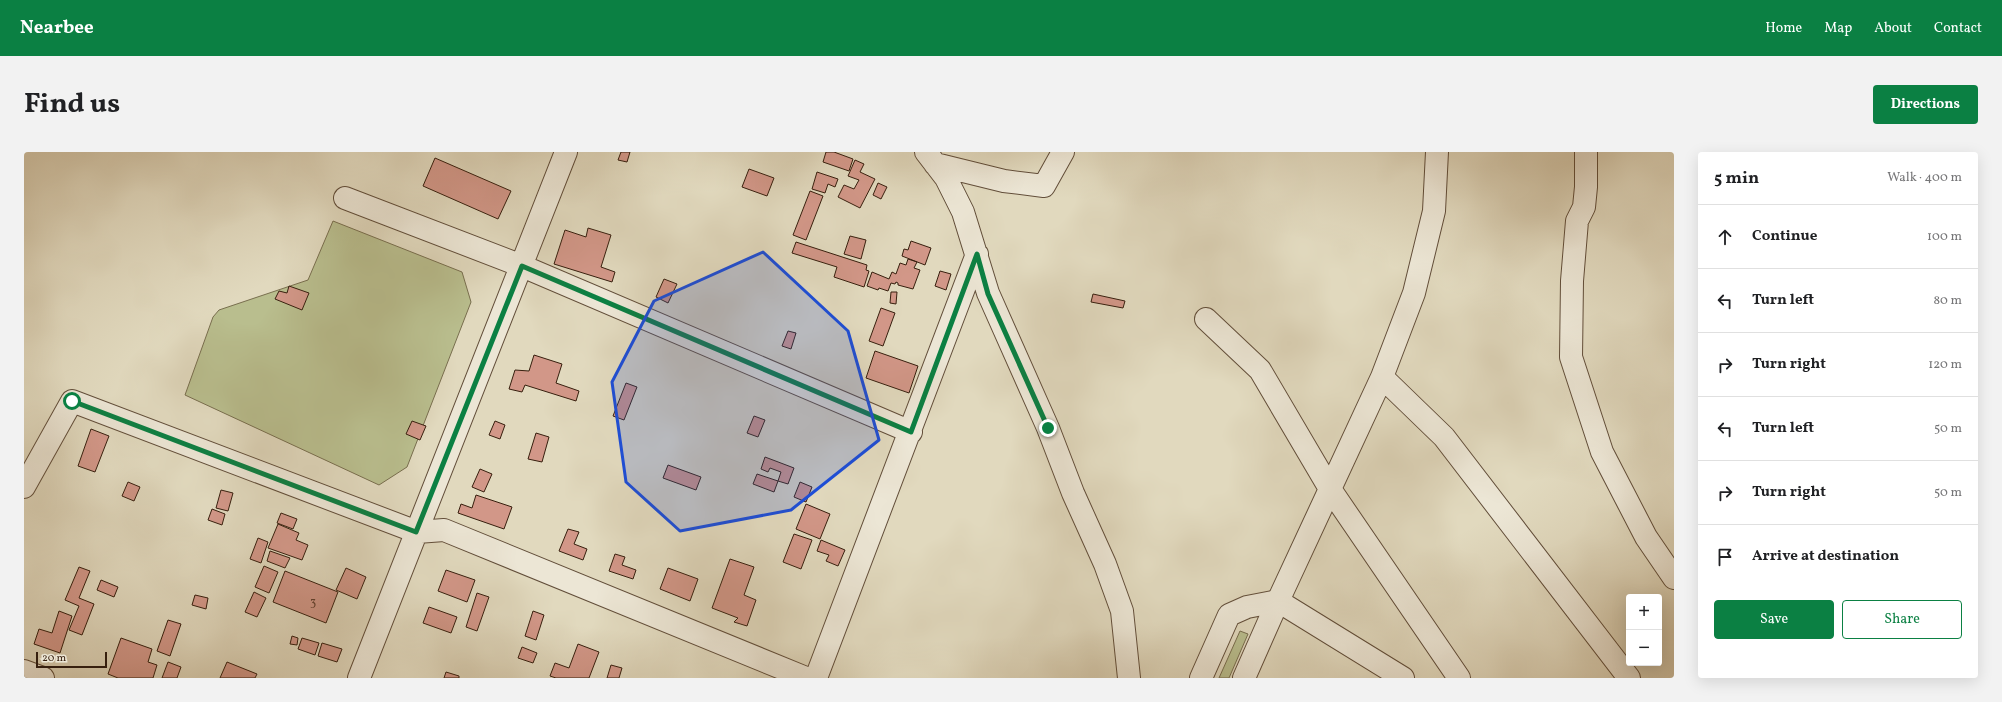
<!DOCTYPE html>
<html lang="en">
<head>
<meta charset="utf-8">
<style>
  :root { --surface:#fff; --page:#f2f2f2; --text:#202124; --muted:#757577; --line:#e0e0e0; --accent:#0b8043 }
  body { margin:0; font-family:Vollkorn,serif; background:var(--page); color:var(--text) }
  .controls { position:absolute; right:12px; bottom:12px; display:grid; overflow:hidden; border-radius:4px; box-shadow:0 4px 16px #0002 }
  .controls button { width:36px; height:36px; display:grid; place-items:center; padding:0; border:0; border-bottom:1px solid var(--line); background:var(--surface); color:var(--text); font:20px sans-serif }
  .scale { position:absolute; left:12px; bottom:10px; width:71px; box-sizing:border-box; padding-left:4px; border:2px solid #371f0e; border-top:0; font-size:11px; line-height:14px; white-space:nowrap; color:#371f0e; -webkit-text-stroke:3px #ece6d5; paint-order:stroke }
  .stop { position:absolute; width:12px; height:12px; margin:-9px; border:3px solid #0b8043; border-radius:50%; background:#fff }
  .stop.end { background:#0b8043; border-color:#fff; box-shadow:0 1px 4px #0008 }
  .list { margin:0; padding:0; list-style:none }
  h2 { display:flex; justify-content:space-between; align-items:center; height:52px; margin:0; padding:0 16px; font-size:17px }
  h2 small { font-size:13px; font-weight:400; color:var(--muted) }
  .list li { display:grid; grid-template-columns:26px 1fr auto; gap:12px; align-items:center; box-sizing:border-box; height:64px; padding:0 16px; border-top:1px solid var(--line) }
  .list b { display:block; font-size:15px; white-space:nowrap }
  .list em { font-size:13px; font-style:normal; color:var(--muted) }
  .actions { display:flex; gap:8px; padding:12px 16px }
  .actions a { flex:1; padding:9px 0; border:1px solid var(--accent); border-radius:4px; text-align:center; font-size:14px; color:var(--accent) }
  .actions .main { background:var(--accent); color:#fff }
  .icon { flex:none; width:22px; height:22px; fill:none; stroke:currentColor; stroke-width:2; stroke-linecap:round; stroke-linejoin:round }
  .map { position:relative; flex:none; width:1650px; height:526px; overflow:hidden; border-radius:4px }
  header { display:flex; align-items:center; gap:24px; box-sizing:border-box; height:56px; padding:0 20px; background:var(--accent); color:#fff }
  header strong { font-size:19px }
  nav { display:flex; gap:22px; margin-inline-start:auto; font-size:14px }
  .intro { display:flex; align-items:center; justify-content:space-between; box-sizing:border-box; height:96px; padding:0 24px }
  h1 { margin:0; font-size:28px }
  .button { padding:10px 18px; border-radius:4px; background:var(--accent); color:#fff; font-size:14px; font-weight:700 }
  main { display:flex; gap:24px; padding:0 24px }
  aside { flex:1; background:var(--surface); border-radius:4px; box-shadow:0 4px 16px #0002 }
  .map>svg:first-child { display:block }
  .green { fill:#b9be8e; stroke:#786e4e }
  .building { fill:#d29788; stroke:#371f0e }
  .lines { fill:none; stroke-linecap:round; stroke-linejoin:round }
  .minor-casing { stroke:#624e3a; stroke-width:24 }
  .tertiary-casing { stroke:#624e3a; stroke-width:24 }
  .minor { stroke:#ece6d5; stroke-width:22 }
  .tertiary { stroke:#ece6d5; stroke-width:22 }
  .route { stroke:#0b8043; stroke-width:5 }
  .marked { fill:#1d4ed8; fill-opacity:0.2; stroke:#1d4ed8; stroke-width:3; stroke-linejoin:round }
  .labels { text-anchor:middle; stroke-width:4; stroke-linejoin:round; paint-order:stroke }
  .number-label { font-size:12px; fill:#5e3d2c }
</style>
</head>
<body>
<header>
<strong>Nearbee</strong>
<nav><a>Home</a><a>Map</a><a>About</a><a>Contact</a></nav>
</header>
<div class="intro"><h1>Find us</h1><a class="button">Directions</a></div>
<main>
<div class="map">
<svg width="1650" height="526" viewBox="0 0 1650 526">
  <rect width="100%" height="100%" fill="#e1d9be"/>
  <filter id="stains"><feTurbulence type="fractalNoise" baseFrequency=".005" numOctaves="4"/><feColorMatrix values="0 0 0 0 .2 0 0 0 0 .09 0 0 0 0 .02 0 0 0 .5 -.17"/></filter>
  <radialGradient id="worn" r=".72"><stop offset=".6" stop-color="#630" stop-opacity="0"/><stop offset="1" stop-color="#630" stop-opacity=".3"/></radialGradient>
  <path class="green" d="M309,69l129,51 9,30 -64,165 -28,18 -194,-90 28,-78 6,-7 89,-30z
    M1216,479l8,3 -19,44h-10z"/>
  <path class="building" d="M597,0h9l-3,10 -9,-2z
    M802,0h8l19,7 -4,12 -26,-9z
    M411,6l76,33 -13,28 -75,-33z
    M831,8l9,4 -4,8 15,7 -15,29 -22,-11 6,-12 10,4 5,-9 -11,-4z
    M725,17l25,9 -7,18 -25,-9z
    M793,20l21,7 -3,8 -7,-3 -3,9 -13,-4z
    M854,31l9,4 -6,12 -8,-4z
    M786,39l13,5 -17,44 -13,-5z
    M564,76l23,7 -10,32 14,5 -3,10 -58,-18 11,-34 21,7z
    M826,84l16,4 -5,19 -17,-5z
    M887,89l20,7 -6,17 -23,-9 2,-7 4,1z
    M772,90l71,23 -1,5 3,1 -5,16 -30,-10 3,-10 -45,-14z
    M884,107l9,3 -3,6 6,2 -7,19 -15,-4v-2l-2,-1 -1,2 -4,-1 -3,8 -9,-3 -1,2 -11,-4 5,-14 17,7 3,-7 4,2 4,-11 6,2z
    M916,119l11,3 -5,16 -11,-4z
    M640,127l13,5 -9,19 -12,-6z
    M265,134l20,7 -7,17 -27,-11 4,-8 8,2z
    M867,140h6l-1,12 -6,-1z
    M1069,142l32,7 -2,7 -32,-6z
    M857,156l14,5 -12,33 -14,-5z
    M764,179l8,2 -5,16 -9,-3z
    M851,199l43,15 -9,27 -43,-15z
    M510,203l28,9 -6,19 23,8 -3,10 -51,-16 -3,7 -13,-3 6,-19 14,1z
    M602,231l11,4 -13,33 -11,-4z
    M730,264l11,4 -7,17 -11,-4z
    M388,269l14,5 -6,14 -14,-6z
    M471,269l10,4 -5,14 -11,-4z
    M67,277l18,7 -14,36 -17,-6z
    M512,281l13,4 -7,25 -14,-3z
    M741,305l29,11 -6,16 -10,-3 3,-9 -11,-4 -2,4 -7,-3z
    M644,313l33,12 -5,13 -33,-12z
    M456,317l12,5 -8,18 -12,-5z
    M733,322l21,7 -4,11 -21,-8z
    M104,330l12,5 -6,14 -12,-5z
    M776,330l12,5 -6,15 -12,-5z
    M197,338l12,3 -5,18 -12,-3z
    M452,343l36,12 -8,22 -46,-16 3,-9 11,4z
    M782,352l24,10 -10,25 -24,-10z
    M188,357l13,5 -3,11 -14,-5z
    M257,361l16,6 -4,10 -16,-6z
    M254,372l21,9 -3,7 12,5 -6,15 -34,-12z
    M544,377l11,3 -5,12 13,5 -4,11 -24,-9z
    M770,382l18,6 -11,29 -18,-7z
    M234,386l10,4 -7,21 -11,-4z
    M797,388l24,10 -7,16 -12,-5 3,-6 -12,-4z
    M246,399l20,7 -5,10 -18,-7z
    M591,402l10,3 -3,8 14,5 -3,9 -24,-8z
    M706,407l24,8 -10,28 12,5 -9,26 -13,-4 4,-4 -26,-10z
    M240,414l14,6 -9,21 -14,-6z
    M55,415l11,4 -11,27 15,6 -12,31 -13,-5 10,-24 -14,-6z
    M322,416l20,9 -9,22 -21,-9z
    M644,416l30,11 -8,22 -30,-12z
    M422,418l29,10 -8,22 -29,-11z
    M261,419l53,21 -12,31 -53,-21z
    M77,428l17,7 -4,10 -17,-7z
    M230,440l12,6 -9,19 -12,-5z
    M453,441l12,4 -12,34 -11,-4z
    M171,443l13,3 -2,11 -14,-4z
    M405,455l28,10 -6,16 -28,-10z
    M35,459l13,5 -12,37 -26,-9 5,-15 13,4z
    M509,459l11,4 -8,25 -11,-4z
    M144,468l13,4 -11,32 -13,-5z
    M268,484l6,2 -1,7 -7,-1z
    M97,486l31,11 -4,13 9,3 -4,13h-35l-10,-4z
    M278,486l17,5 -4,12 -17,-6z
    M298,491l20,6 -5,13 -19,-6z
    M554,492l21,8 -10,26h-33l-6,-2 5,-13 14,5z
    M498,495l15,6 -4,10 -15,-5z
    M144,510l13,5 -4,11h-15z
    M203,510l30,12 -2,4h-35z
    M587,513l11,3 -3,10h-12z
    M422,520l13,4v2h-15z"/>
  <g class="lines">
    <g class="minor-casing">
      <path id="minor" d="M902,0l20,26 17,34 25,81 60,135 25,65 32,71 17,47 7,67
        M1562,0v35l-2,20 -7,14 -5,60 -1,76 31,95 44,85 28,41
        M911,12l69,17 40,5 19,-34
        M321,46l177,68 389,166
        M1182,167l54,51 70,119 129,189
        M1358,225l62,60 185,241
        M0,335l48,-86 345,131 27,-2 362,148
        M0,519l19,7
        M335,526l207,-526
        M792,526l161,-424
        M1379,526l-125,-77 104,-224 32,-84 20,-82 3,-59"/>
    </g>
    <g class="tertiary-casing">
      <path id="tertiary" d="M1177,526l28,-63 18,-8 31,-6
        M1220,526l34,-77"/>
    </g>
    <use href="#minor" class="minor"/>
    <use href="#tertiary" class="tertiary"/>
  </g>
  <g class="lines">
    <path class="route" d="M48,249l344,131 106,-266 389,166 66,-178 11,40 60,134"/>
  </g>
  <path class="marked" d="M739,100l85,79 31,109 -88,70 -111,21 -54,-49 -14,-100 42,-81z"/>
  <g class="labels">
    <g class="number-label">
      <text x="289" y="454">3</text>
    </g>
  </g>
  <rect width="100%" height="100%" filter="url(#stains)"/>
  <rect width="100%" height="100%" fill="url(#worn)"/>
</svg>
<div class="controls">
<button>+</button>
<button>−</button>
</div>
<div class="scale">20 m</div>
<div class="stop" style="left:48px;top:249px"></div>
<div class="stop end" style="left:1024px;top:276px"></div>
</div>
<aside>
<h2>5 min<small>Walk · 400 m</small></h2>
<ul class="list">
<li><svg class="icon" aria-label="ahead" viewBox="0 0 24 24"><path d="M12 20V5M6 11l6-6 6 6"/></svg><div><b>Continue</b></div><em>100 m</em></li>
<li><svg class="icon" aria-label="left" viewBox="0 0 24 24"><path d="M17 20v-9H6M10 6l-5 5 5 5"/></svg><div><b>Turn left</b></div><em>80 m</em></li>
<li><svg class="icon" aria-label="right" viewBox="0 0 24 24"><path d="M7 20v-9h11M14 6l5 5-5 5"/></svg><div><b>Turn right</b></div><em>120 m</em></li>
<li><svg class="icon" aria-label="left" viewBox="0 0 24 24"><path d="M17 20v-9H6M10 6l-5 5 5 5"/></svg><div><b>Turn left</b></div><em>50 m</em></li>
<li><svg class="icon" aria-label="right" viewBox="0 0 24 24"><path d="M7 20v-9h11M14 6l5 5-5 5"/></svg><div><b>Turn right</b></div><em>50 m</em></li>
<li><svg class="icon" aria-label="arrive" viewBox="0 0 24 24"><path d="M6 21V4h12l-3 4 3 4H6"/></svg><div><b>Arrive at destination</b></div></li>
</ul>
<div class="actions"><a class="main">Save</a><a>Share</a></div>
</aside>
</main>
</body>
</html>
